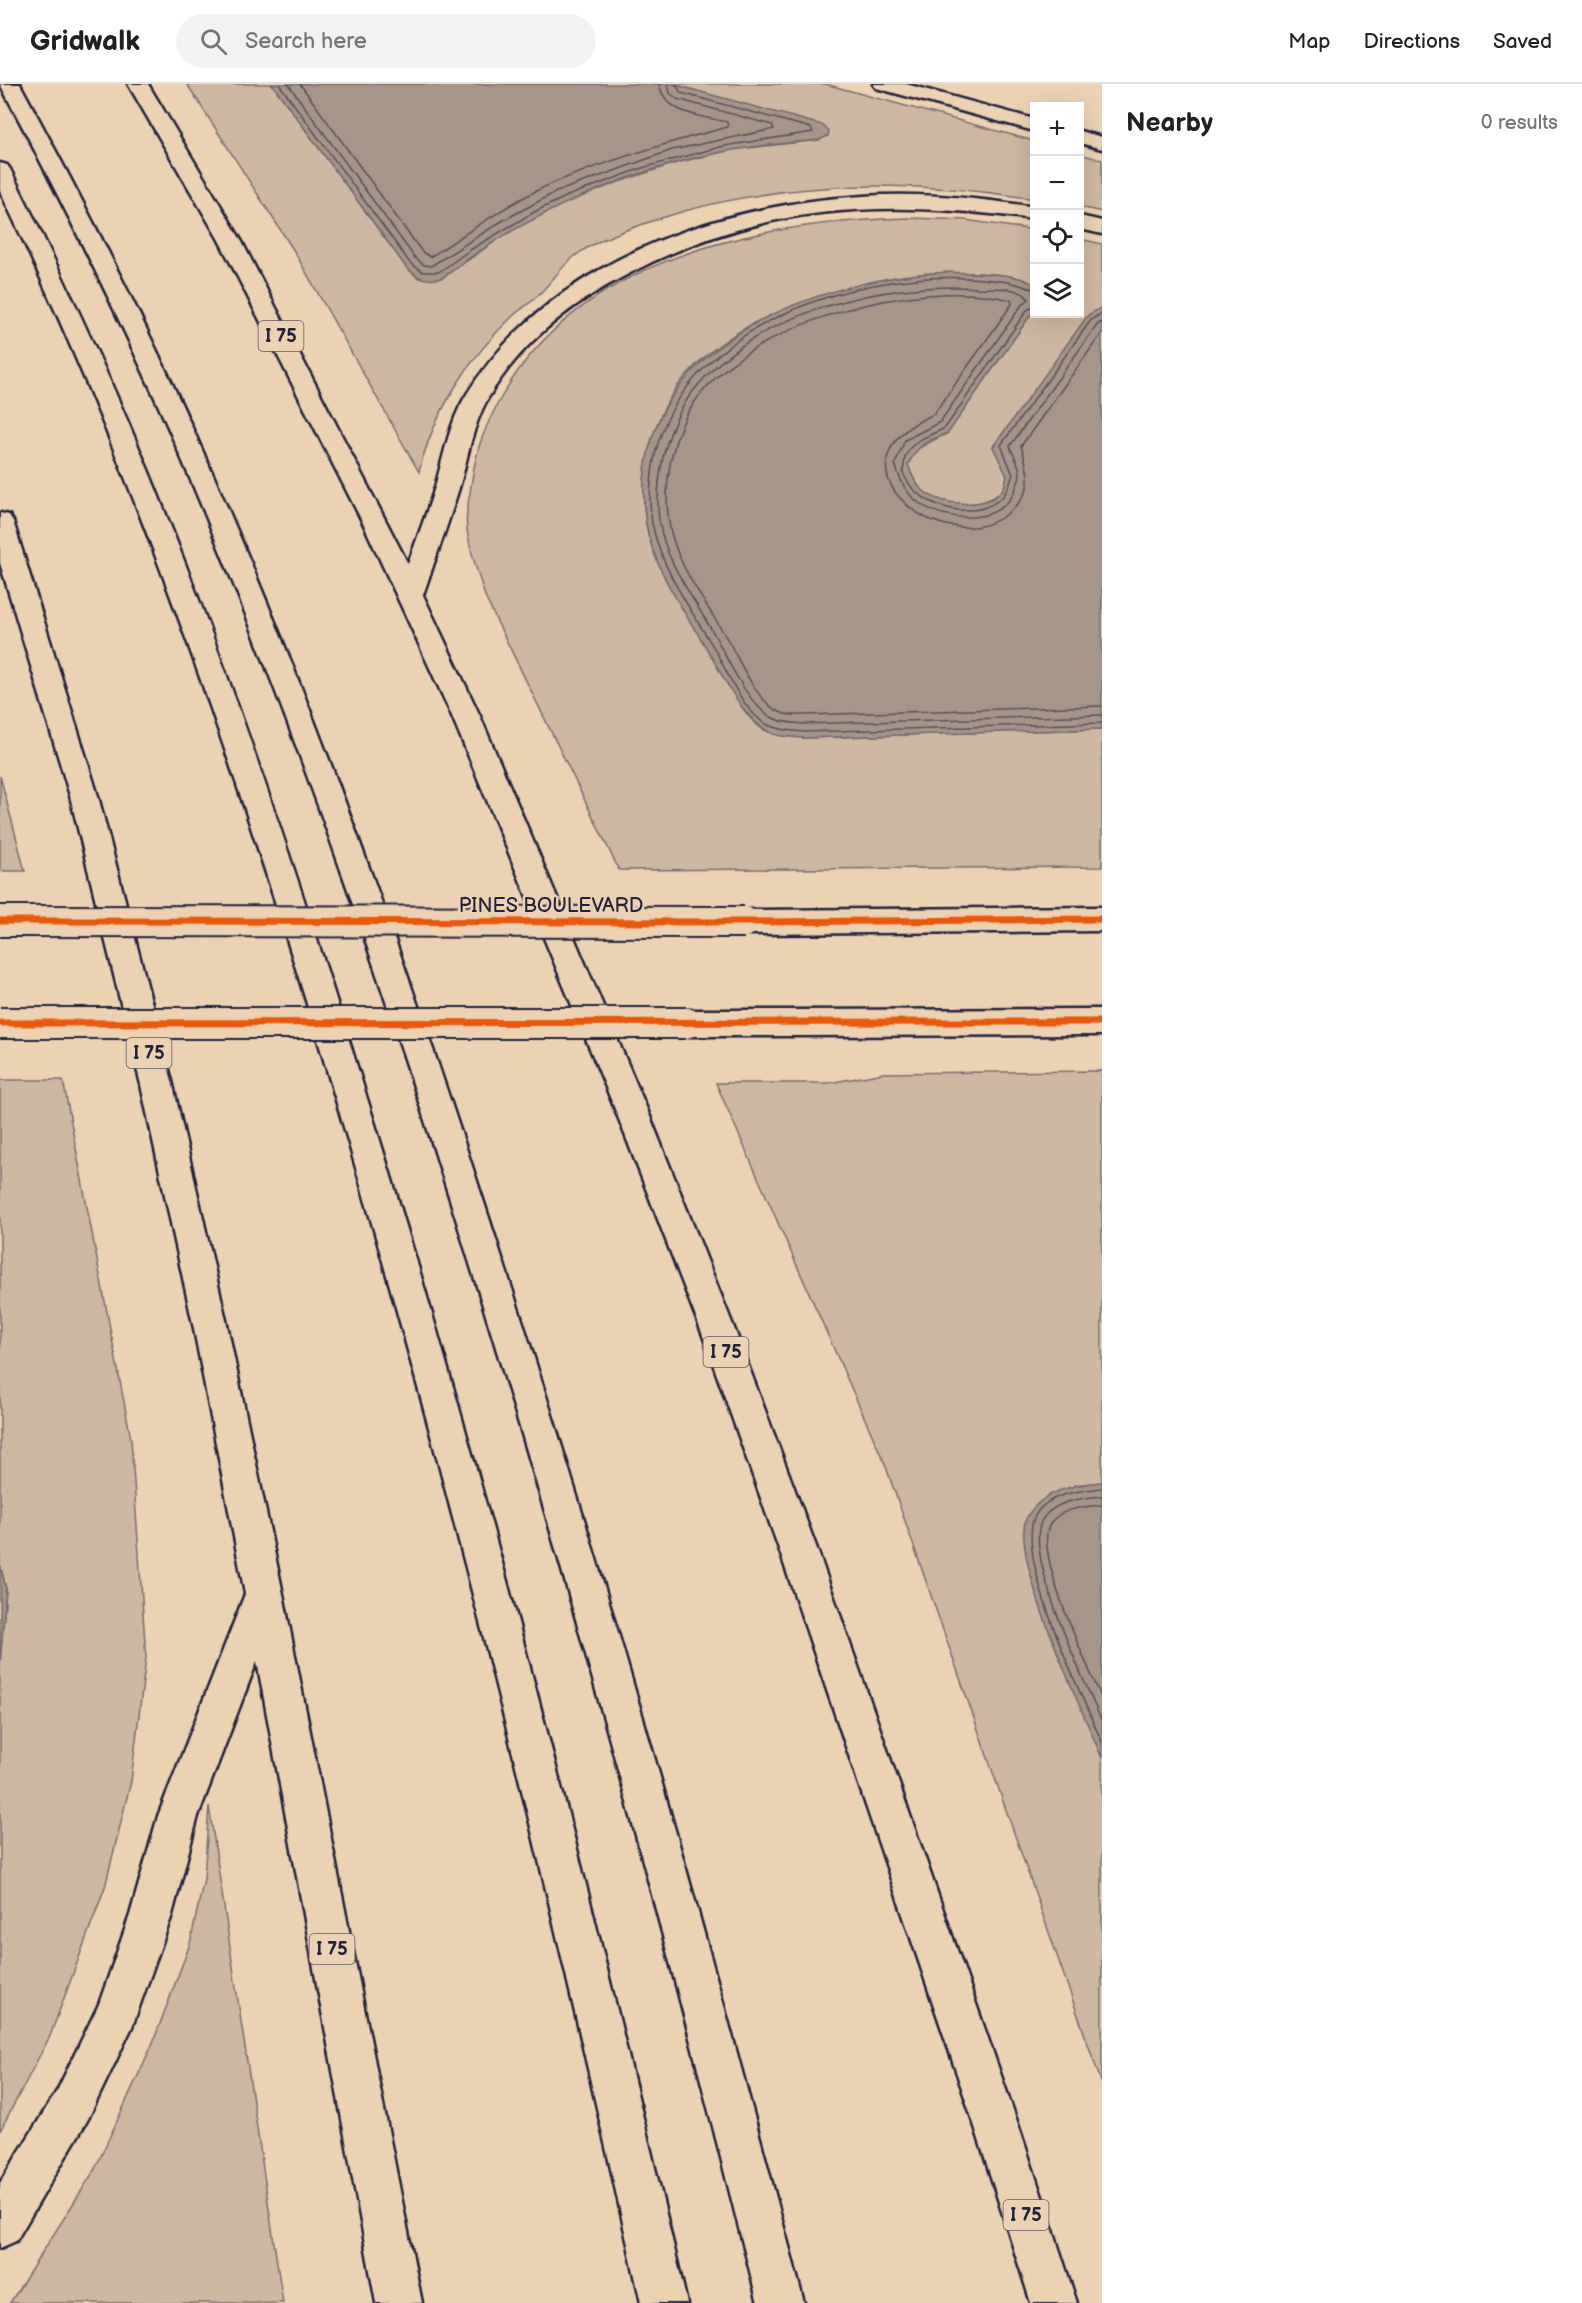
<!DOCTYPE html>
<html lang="en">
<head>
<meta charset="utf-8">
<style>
  :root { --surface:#fff; --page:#f2f2f2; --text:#202124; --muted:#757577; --line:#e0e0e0 }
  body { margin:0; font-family:"Balsamiq Sans",sans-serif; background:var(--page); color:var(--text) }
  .controls { position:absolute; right:18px; top:18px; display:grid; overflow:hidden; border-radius:0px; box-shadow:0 6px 24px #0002 }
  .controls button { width:54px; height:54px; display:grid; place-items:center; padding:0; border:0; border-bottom:2px solid var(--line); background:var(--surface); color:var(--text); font:30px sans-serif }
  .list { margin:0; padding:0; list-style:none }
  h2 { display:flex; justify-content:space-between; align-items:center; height:78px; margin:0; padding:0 24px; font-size:26px }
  h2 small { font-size:20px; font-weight:400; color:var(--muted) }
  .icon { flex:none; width:33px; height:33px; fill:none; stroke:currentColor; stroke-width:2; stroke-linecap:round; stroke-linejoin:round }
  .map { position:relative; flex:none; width:1102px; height:2219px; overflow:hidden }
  header { display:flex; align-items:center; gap:36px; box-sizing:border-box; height:84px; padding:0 30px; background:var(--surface); border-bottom:2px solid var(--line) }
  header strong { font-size:28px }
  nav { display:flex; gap:33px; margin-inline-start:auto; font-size:21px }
  .search { width:420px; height:54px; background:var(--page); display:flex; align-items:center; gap:15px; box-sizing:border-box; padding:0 21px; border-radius:33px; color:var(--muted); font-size:22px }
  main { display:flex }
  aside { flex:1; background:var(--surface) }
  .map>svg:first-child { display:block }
  .green { fill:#cfb8a2; stroke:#786d6e; stroke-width:1.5 }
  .water { fill:#a7958a; stroke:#72676a; stroke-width:1.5 }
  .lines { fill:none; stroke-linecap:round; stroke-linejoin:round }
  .shore { stroke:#57505b; stroke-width:1.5 }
  .primary-casing { stroke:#22223b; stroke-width:5 }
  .highway-casing { stroke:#22223b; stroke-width:5 }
  .primary { fill:#ecd1b3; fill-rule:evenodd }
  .highway { fill:#ecd1b3; fill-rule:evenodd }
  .highway-bridge-casing { stroke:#22223b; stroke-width:34; stroke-linecap:butt }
  .highway-bridge { stroke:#ecd1b3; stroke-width:30 }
  .cycleway-casing { stroke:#ecd1b3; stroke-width:10 }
  .cycleway { stroke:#e8590c; stroke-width:7 }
  .labels { text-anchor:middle; stroke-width:5; stroke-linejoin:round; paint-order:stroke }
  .shield { fill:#ecd1b3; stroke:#5f565f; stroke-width:1.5 }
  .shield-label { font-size:18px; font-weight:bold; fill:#22223b }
  .street-label { font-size:20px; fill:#22223b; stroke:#ecd1b3 }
</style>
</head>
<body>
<header>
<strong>Gridwalk</strong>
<div class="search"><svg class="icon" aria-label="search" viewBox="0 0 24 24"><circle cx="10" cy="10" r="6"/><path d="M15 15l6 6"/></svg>Search here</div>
<nav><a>Map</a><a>Directions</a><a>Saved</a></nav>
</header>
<main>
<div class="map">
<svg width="1102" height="2219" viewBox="0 0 1102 2219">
  <rect width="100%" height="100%" fill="#ecd1b3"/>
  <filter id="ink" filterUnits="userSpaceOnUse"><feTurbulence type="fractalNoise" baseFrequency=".0167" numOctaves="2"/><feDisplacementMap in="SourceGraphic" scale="12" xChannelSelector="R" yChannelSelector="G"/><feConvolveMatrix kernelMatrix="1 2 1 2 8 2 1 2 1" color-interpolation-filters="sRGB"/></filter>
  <g filter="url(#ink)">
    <path class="green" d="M187,0h85l134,183 12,11h24l67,-46 52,-27 55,-22 60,-20 55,-13 88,-10 -108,-45 -39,-11h153l209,57v58c-126,-20 -253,-20 -376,20 -26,9 -56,18 -79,34 -18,12 -28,31 -44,45 -6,6 -14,11 -21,17 -44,41 -81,98 -95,157l-125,-221z
      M1080,70l22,6v52l-22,-5z
      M909,134l56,2 69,10v55c-18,-15 -77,-13 -102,-12 -45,2 -85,14 -127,30 -18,7 -41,13 -58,24 -23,13 -46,31 -63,51 -32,38 -46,97 -38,146 7,43 37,84 59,121 12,20 35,66 52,80 12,11 31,11 47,13l298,-9v138l-483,3 -133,-271c-7,-23 -16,-46 -19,-70 -2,-12 1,-25 3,-36 5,-38 10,-56 28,-90 78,-146 260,-181 411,-185z
      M1080,155l22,5v63l-109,139 14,30c-1,4 -2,10 -4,13 -14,21 -61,17 -78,3 -10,-7 -13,-17 -17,-27l7,-15 33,-17 86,-123v4h46z
      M0,692l25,95h-25z
      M1102,987v411l-27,3 -37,115 64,158v326l-217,-620 -169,-381h113l55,-10z
      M0,996h63l68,359 15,218 -15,124 -26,106 -55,149 -50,95v-467l6,-75 -6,-25z
      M209,1722l74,497h-273l84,-132 58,-126 38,-101 14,-65z"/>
    <path class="water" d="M272,0h400l150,41 7,6 -1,5 -9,4c-29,3 -58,5 -86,10 -100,17 -212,66 -291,128 -16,4 -24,0 -36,-11z
      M947,188c23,2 70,-1 87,13v25l-86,123c-21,8 -30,11 -40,32 4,10 7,20 17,27 17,14 64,18 78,-3 2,-3 3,-9 4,-13l-14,-29 95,-132 14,-8v422l-298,9c-9,-1 -19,-1 -27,-3 -32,-9 -54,-60 -70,-86 -23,-38 -54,-81 -61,-126 -25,-172 162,-244 301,-251z
      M1102,1398v276c-17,-42 -95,-205 -75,-241 16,-27 46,-32 75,-35z
      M0,1480l6,25 -6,75z"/>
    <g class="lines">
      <path class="shore" d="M279,0l131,179 13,9h16l31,-22 66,-39 34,-16 72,-27 82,-22 89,-14 -2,-4 -130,-35 -5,-9
        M288,0l127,174 9,7 7,1 71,-45 54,-29 116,-42 102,-21 -2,-4 -95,-26 -7,-6 -2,-9
        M300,0l122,168 8,5c39,-25 79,-55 123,-74 56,-23 116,-41 175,-56l-1,-5c-26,-6 -61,-7 -68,-38
        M1034,205c-9,-2 -17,-5 -26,-7 -30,-4 -61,-6 -91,-3 -110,9 -251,70 -265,194 -2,16 -3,33 0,50 9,46 38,85 62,125 13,23 30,66 54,77 11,5 24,6 36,7l298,-9
        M1034,223l-7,3 -82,118 -26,12 -9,8 -5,9 -2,16c3,6 6,12 10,16 22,22 66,31 90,7 5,-5 7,-15 10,-21l-12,-30 90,-125 11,-7
        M1102,238l-5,3 -87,121c3,9 9,17 10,26 0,5 -1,9 -3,13 -11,41 -70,38 -98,18 -14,-10 -19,-24 -24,-39l10,-24 35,-18 81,-116 8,-7c-11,-14 -36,-10 -51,-11 -92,-7 -217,23 -279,96 -19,21 -29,46 -36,73 -4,20 -7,42 -4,63 6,42 34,77 55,114 13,24 34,72 59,84 9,5 21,5 31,6l298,-9
        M1102,249l-81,113c9,31 14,46 -14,68 -64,49 -189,-50 -73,-100l78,-110 -1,-4c-93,-23 -257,20 -315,100 -23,32 -32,77 -28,116 5,47 39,87 61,126 12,21 29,63 53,71 7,3 16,2 23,2l297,-9
        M1102,1404c-22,3 -53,5 -66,26 -24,38 48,187 66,228
        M1102,1412c-20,2 -51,5 -61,26 -16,36 45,162 61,200
        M1102,1421c-17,2 -45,3 -53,21 -14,31 39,140 53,173"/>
      <g class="primary-casing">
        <path id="primary" d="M686,926h106l11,4 4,9 -4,9 -11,4h-106l-11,-4 -4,-9 4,-9z"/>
      </g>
      <g class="highway-casing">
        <path id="highway" d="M0,0h20c62,115 122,230 175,350 121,270 219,551 310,833 111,342 207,688 299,1036h-46c-88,-348 -180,-694 -287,-1036 -87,-282 -182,-562 -300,-833 -52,-119 -110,-235 -171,-350z
          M128,0h20l93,156 167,324c9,-26 19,-51 27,-77 9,-31 14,-63 30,-90 82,-134 249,-192 398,-201 57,-4 115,2 171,11v12c-154,-20 -278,-16 -417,61 -51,27 -99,67 -129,118 -16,28 -20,60 -29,90 -11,36 -24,72 -36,107l57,121 169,398 87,219 81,216 202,578 58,176h-46l-56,-176 -196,-578 -77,-216 -85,-219 -165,-398 -88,-191 -145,-285z
          M873,0h33l128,35v12l-158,-43z
          M1080,47l22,6v12l-22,-6z
          M0,79l7,2 3,4c50,101 98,203 141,308 83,205 153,416 218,628 123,394 224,796 318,1198h-46c-90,-405 -187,-809 -306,-1206 -92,-310 -195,-615 -335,-906z
          M1080,132l22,5v13l-22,-5z
          M0,429l9,2 4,6 85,275 75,289 55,244 55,265 139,709h-46l-119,-642 -59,155 -26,99 -40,112 -44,92 -72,122 -16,7v-65l58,-94 41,-85 31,-89 28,-99 87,-222 -51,-265 -53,-244 -71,-289 -70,-233z
          M1102,823v24l-358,3 -11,-4 -4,-8 4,-8 11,-4z
          M1102,925v26l-310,1 -11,-4 -4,-9 4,-9 11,-4z"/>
      </g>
      <use href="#primary" class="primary"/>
      <use href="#highway" class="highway"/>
      <g class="highway-bridge-casing">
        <path id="highway-bridge" d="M0,837l744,1
          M0,939h686"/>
      </g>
      <use href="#highway-bridge" class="highway-bridge"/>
      <g class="cycleway-casing">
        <path id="cycleway" d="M0,837l744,1 358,-3
          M0,939l1102,-1"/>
      </g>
      <use href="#cycleway" class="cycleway"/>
    </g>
  </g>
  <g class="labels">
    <g class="shield">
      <rect x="258.5" y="237" width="45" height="30" rx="4.5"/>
      <rect x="126.5" y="954" width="45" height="30" rx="4.5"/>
      <rect x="703.5" y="1253" width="45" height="30" rx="4.5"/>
      <rect x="309.5" y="1850" width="45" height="30" rx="4.5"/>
      <rect x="1003.5" y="2116" width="45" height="30" rx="4.5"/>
    </g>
    <g class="shield-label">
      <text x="281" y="258">I 75</text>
      <text x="149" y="975">I 75</text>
      <text x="726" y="1274">I 75</text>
      <text x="332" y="1871">I 75</text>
      <text x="1026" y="2137">I 75</text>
    </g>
    <g class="street-label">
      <text x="551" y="828">PINES BOULEVARD</text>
    </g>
  </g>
</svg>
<div class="controls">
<button>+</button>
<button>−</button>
<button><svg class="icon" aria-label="locate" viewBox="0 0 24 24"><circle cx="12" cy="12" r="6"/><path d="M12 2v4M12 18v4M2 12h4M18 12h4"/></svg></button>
<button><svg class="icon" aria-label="layers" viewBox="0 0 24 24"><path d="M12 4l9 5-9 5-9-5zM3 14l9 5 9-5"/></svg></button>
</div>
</div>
<aside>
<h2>Nearby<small>0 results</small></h2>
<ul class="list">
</ul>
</aside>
</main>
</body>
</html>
